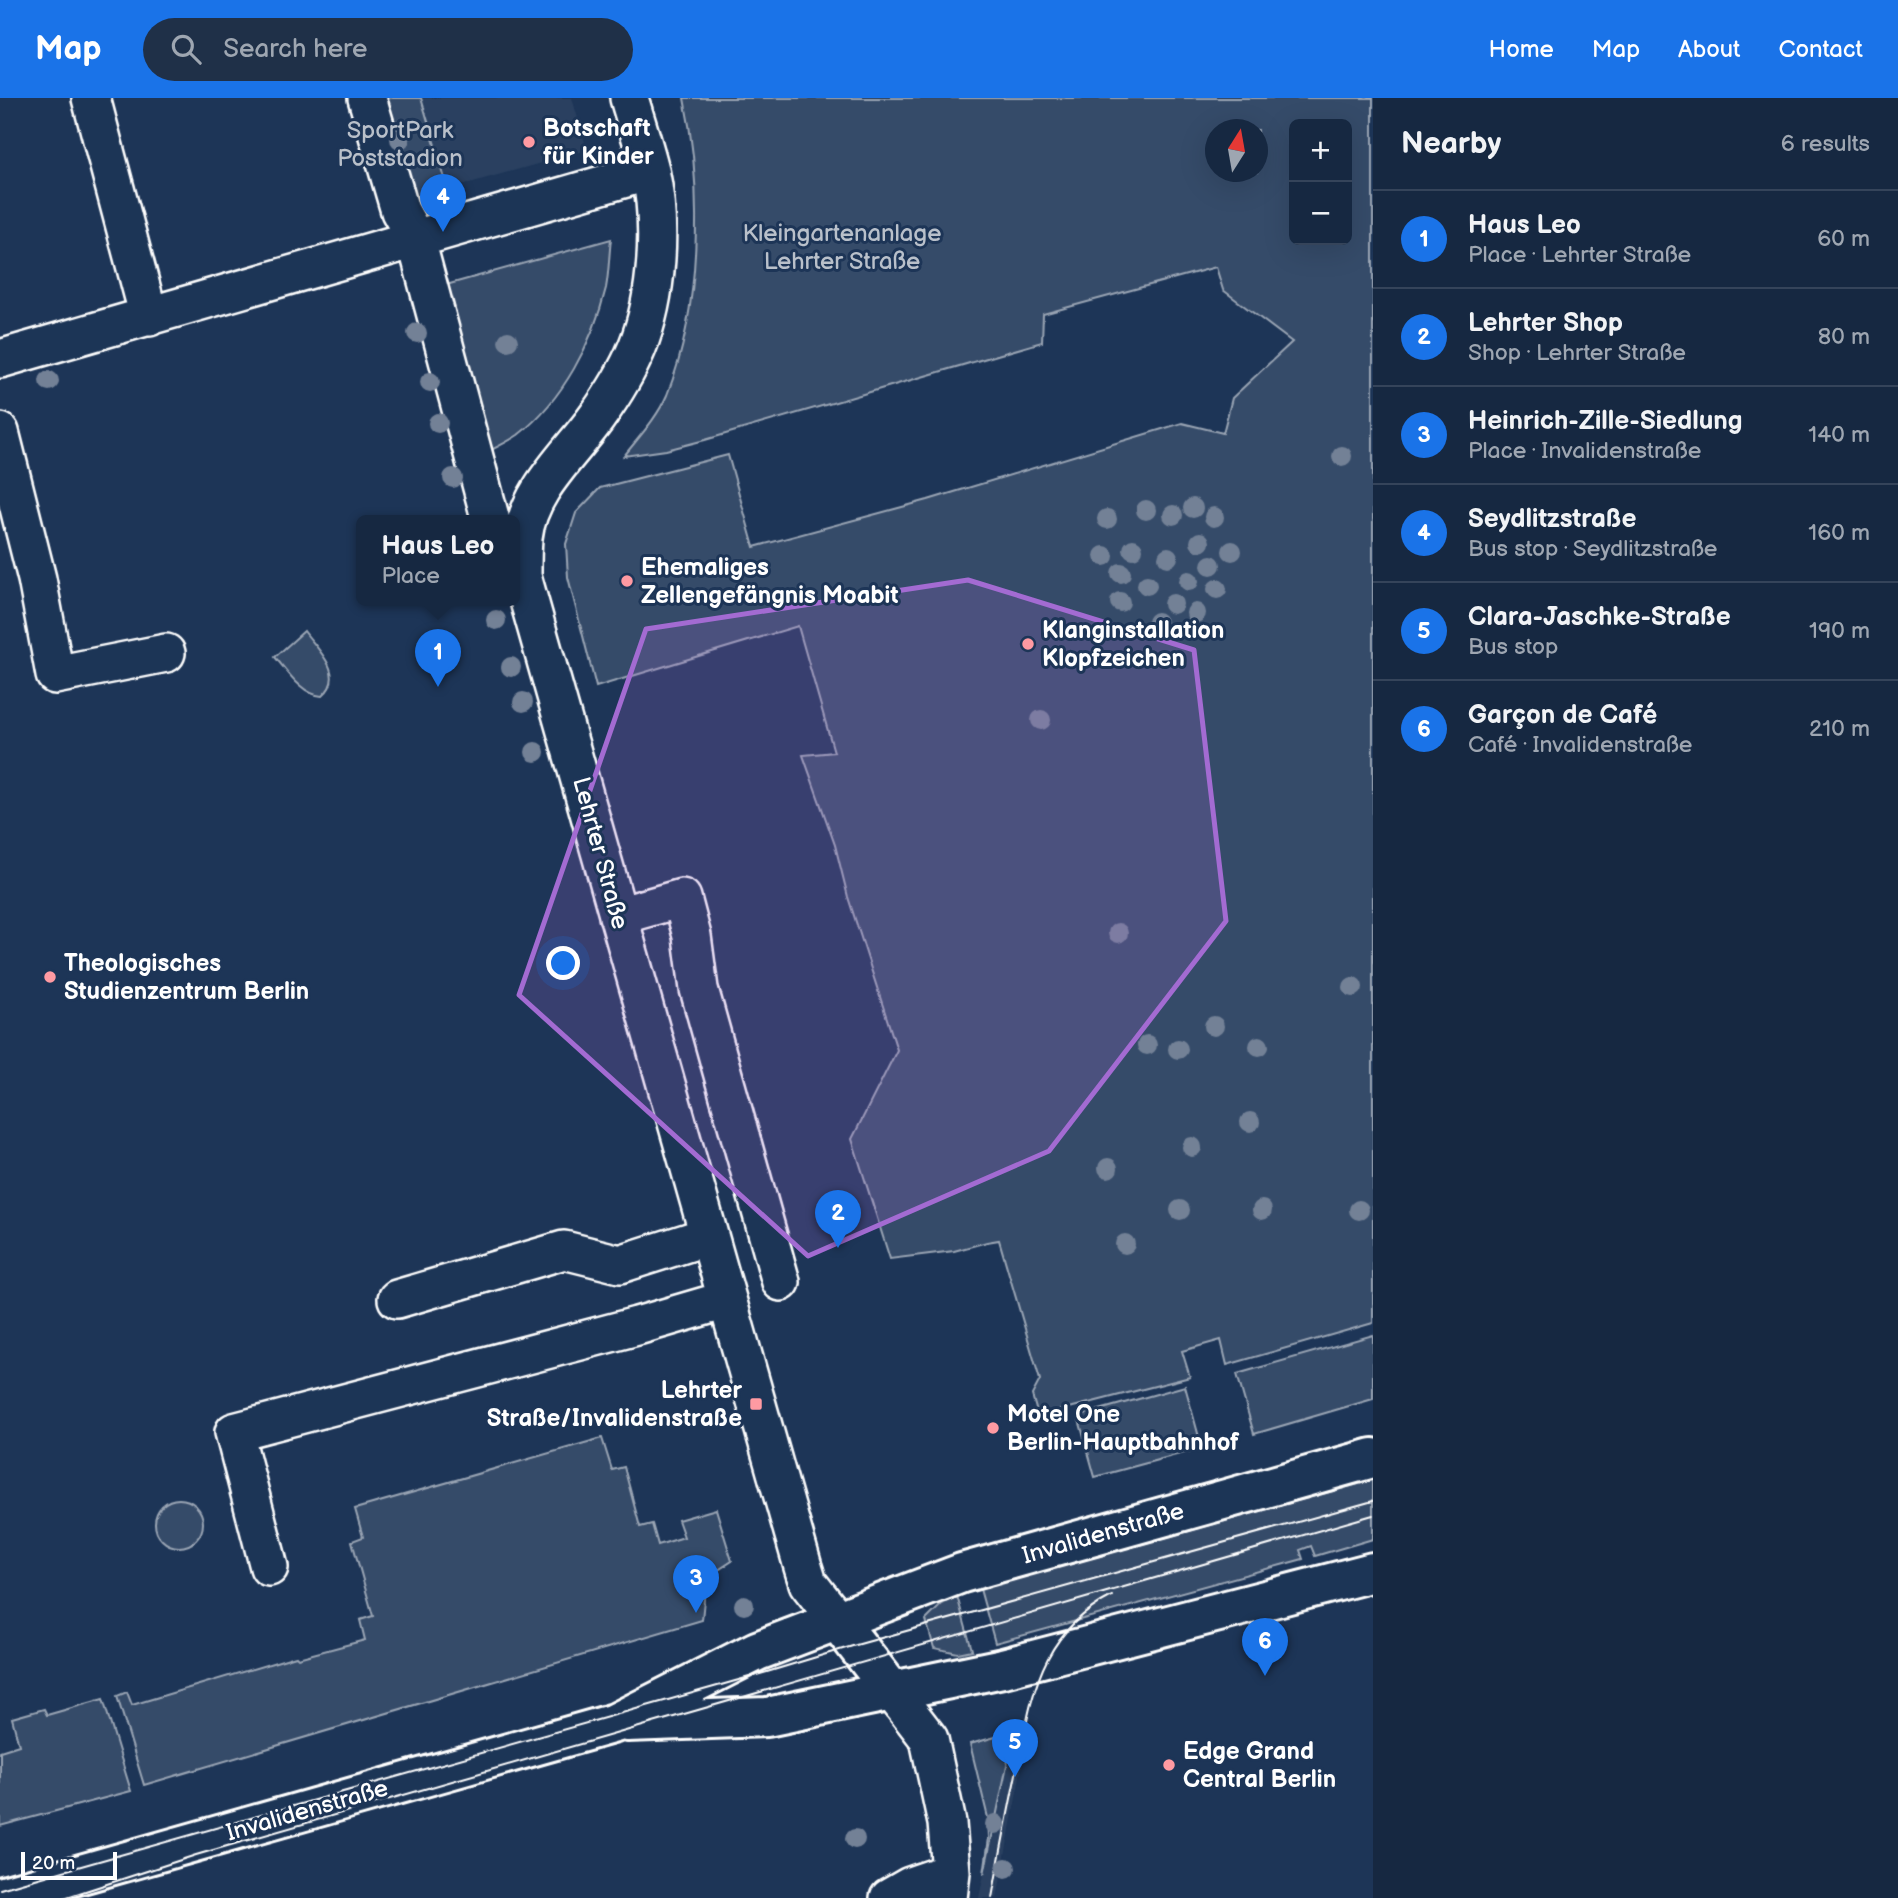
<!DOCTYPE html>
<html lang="en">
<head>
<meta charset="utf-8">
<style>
  :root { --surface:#162841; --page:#1f3048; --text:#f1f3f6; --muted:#9ea6b1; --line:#35445a; --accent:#1a73e8 }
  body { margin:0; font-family:"Balsamiq Sans",sans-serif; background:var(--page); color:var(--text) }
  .controls { position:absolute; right:21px; top:21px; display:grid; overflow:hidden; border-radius:10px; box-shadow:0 7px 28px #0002 }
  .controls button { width:63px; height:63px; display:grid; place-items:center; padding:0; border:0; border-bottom:2px solid var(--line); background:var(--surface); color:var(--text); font:35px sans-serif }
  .compass { position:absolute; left:1205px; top:21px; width:63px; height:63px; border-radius:50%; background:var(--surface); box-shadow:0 7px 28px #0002; rotate:11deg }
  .scale { position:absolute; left:21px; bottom:18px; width:96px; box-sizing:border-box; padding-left:7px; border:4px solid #fff; border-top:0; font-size:19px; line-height:24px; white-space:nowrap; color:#fff; -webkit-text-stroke:5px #1d3557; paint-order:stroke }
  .you { position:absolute; left:564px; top:866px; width:24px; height:24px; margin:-18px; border:5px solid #fff; border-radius:50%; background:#1a73e8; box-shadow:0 0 0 10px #1a73e833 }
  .badge { display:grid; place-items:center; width:46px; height:46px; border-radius:50%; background:var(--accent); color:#fff; font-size:23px; font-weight:700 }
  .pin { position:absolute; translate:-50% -58px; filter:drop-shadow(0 2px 4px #0008) }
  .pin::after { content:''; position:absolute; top:37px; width:24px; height:21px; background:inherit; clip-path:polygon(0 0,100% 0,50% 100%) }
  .popup { position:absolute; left:356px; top:417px; width:164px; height:91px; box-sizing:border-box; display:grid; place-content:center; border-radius:10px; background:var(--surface); filter:drop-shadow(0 2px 5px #0005); font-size:23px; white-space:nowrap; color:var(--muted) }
  .popup b { font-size:26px; color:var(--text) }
  .popup::after { content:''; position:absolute; left:50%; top:100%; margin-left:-14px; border:14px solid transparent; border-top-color:var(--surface) }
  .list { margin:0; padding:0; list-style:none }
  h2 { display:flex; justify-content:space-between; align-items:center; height:91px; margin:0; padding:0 28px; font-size:30px }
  h2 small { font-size:23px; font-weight:400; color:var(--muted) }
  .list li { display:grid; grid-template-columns:46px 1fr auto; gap:21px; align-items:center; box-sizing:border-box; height:98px; padding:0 28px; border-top:2px solid var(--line) }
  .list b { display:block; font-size:26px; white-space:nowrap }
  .list p { margin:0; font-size:23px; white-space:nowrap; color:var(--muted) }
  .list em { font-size:23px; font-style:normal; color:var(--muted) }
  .icon { flex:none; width:38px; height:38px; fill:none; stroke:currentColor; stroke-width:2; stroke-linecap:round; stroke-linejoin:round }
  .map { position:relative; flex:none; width:1373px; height:1800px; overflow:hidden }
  header { display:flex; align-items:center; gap:42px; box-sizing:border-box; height:98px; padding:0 35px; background:var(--accent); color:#fff }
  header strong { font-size:33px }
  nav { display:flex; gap:38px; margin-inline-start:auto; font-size:24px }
  .search { width:490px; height:63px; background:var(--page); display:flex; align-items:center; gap:18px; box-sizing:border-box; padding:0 24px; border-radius:38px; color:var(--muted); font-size:26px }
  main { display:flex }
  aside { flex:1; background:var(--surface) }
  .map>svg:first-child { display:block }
  .built { fill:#2a4161 }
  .green { fill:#364b69; stroke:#9aa5b4; stroke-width:2; fill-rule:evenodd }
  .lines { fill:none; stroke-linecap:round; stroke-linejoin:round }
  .minor-casing { stroke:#fff; stroke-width:42 }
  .major-casing { stroke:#fff; stroke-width:44 }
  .minor { stroke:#1d3557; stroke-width:37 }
  .major { stroke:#1d3557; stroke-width:38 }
  .tram { stroke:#fff; stroke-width:2 }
  .tree { fill:#738196 }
  .marked { fill:#a36bd2; fill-opacity:0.2; stroke:#a36bd2; stroke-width:5; stroke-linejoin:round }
  .poi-dot { fill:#ff9aa2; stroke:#1d3557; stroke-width:2.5 }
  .labels { text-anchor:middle; stroke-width:6; stroke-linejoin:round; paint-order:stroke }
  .poi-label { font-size:24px; font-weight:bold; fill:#fff; stroke:#1d3557; text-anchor:start }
  .park-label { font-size:24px; fill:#b9c0ca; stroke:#1d3557 }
  .street-label { font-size:24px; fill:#fff; stroke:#1d3557 }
</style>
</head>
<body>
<header>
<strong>Map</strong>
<div class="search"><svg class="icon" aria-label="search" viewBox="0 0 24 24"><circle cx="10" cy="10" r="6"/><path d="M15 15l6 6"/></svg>Search here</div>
<nav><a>Home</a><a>Map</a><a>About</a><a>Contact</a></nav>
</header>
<main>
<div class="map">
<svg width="1373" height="1800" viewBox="0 0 1373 1800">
  <rect width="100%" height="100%" fill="#1d3557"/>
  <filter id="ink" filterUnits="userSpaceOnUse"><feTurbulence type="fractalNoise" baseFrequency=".0143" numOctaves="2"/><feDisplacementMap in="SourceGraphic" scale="14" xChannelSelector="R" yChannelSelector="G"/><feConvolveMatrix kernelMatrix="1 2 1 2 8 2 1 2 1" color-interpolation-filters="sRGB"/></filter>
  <g filter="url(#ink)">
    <path class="built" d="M421,0h151l15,52 -139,39z
      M1029,1630l-32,170h-18l35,-166z"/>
    <path class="green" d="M351,0h70l27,91 -65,17z
      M684,0h689v1225l-146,42 -6,-25 -39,11 8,26 -152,39 -6,-21 8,-15 -41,-140 -12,2 -33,9 -64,8 -38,-120 45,-89 -49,-153 -13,-52 -32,-90 31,-3 -36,-126 -202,61 -28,-110 -2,-33 10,-31 24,-25 128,-33 26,92 174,-47 254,-77 41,10 9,-35 60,-56 -69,-52 -7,-23 -173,47 -1,28 -337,98 -39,10 -42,6c15,-19 33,-38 43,-61 34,-85 36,-208 17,-297zM1294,26h53v116h-53zM1216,32h42v42h-42z
      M611,141c-2,16 -2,33 -5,49 -13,54 -43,112 -88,147 -9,6 -19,11 -29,16l-43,-166z
      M304,533c14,19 43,44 18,65 -20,-1 -35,-25 -47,-39z
      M1373,1237v64l-119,35 -17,-60z
      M1185,1288l17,62 -107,29 -17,-61z
      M602,1340l10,32 12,-3 16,60 12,-3 6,21 26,-8 -6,-17 38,-11 16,52 -26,17 -4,42 -558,165 -27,-89 10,-4 5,13 164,-49 2,2 67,-18 -5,-20 13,-4 -21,-75 11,-4 -8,-28z
      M1373,1382v59l-58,17 -4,-10 -11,4 3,9 -308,84 -15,-54z
      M155 1425a24 24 0 1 1 48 0a24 24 0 1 1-48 0Z
      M957,1498l15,54 -14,3 -24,-5 -8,-28 16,-16z
      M103,1601l28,92 -131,35v-75l19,-6 -7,-27 32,-9 3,6z
      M1014,1634l-30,142 5,-36 -1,-20 -18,-74z"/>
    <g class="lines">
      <g class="minor-casing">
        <path id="minor" d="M91,0l58,219
          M367,0l33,113 16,29 75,281
          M629,0c7,24 15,48 21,72 12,55 8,126 -13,178 -10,24 -25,48 -40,69 -27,38 -69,73 -74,121 -1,13 -1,25 -1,38l281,991 5,16 29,37
          M0,261l650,-188
          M0,334l37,147 18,96 111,-22
          M618,818l64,-18 10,38 7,53 82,293
          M397,1201l167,-49 56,14 88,-28
          M269,1469l-35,-135 403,-106 89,-26
          M892,1593l37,48 18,84 4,49 -3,26
          M889,1800l21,-12 41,-14"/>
      </g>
      <g class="major-casing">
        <path id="major" d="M837,1522l55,71
          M627,1624l140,-5 236,-49 370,-96
          M0,1799l615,-174 142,-72 205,-78 411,-115"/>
      </g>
      <use href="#minor" class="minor"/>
      <use href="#major" class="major"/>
      <path class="tram" d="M0,1791l767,-217 89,-27 517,-144
        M64,1800l132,-43 1177,-340
        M992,1800c9,-49 18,-98 29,-147 6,-32 12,-64 27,-93 14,-27 37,-48 64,-62"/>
    </g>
    <g class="tree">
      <circle cx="400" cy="41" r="10"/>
      <circle cx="417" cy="235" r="10"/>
      <circle cx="508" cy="243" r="10"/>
      <circle cx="49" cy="283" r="10"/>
      <circle cx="430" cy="284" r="10"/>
      <circle cx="438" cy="325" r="10"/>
      <circle cx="1342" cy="358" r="10"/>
      <circle cx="453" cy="380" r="10"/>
      <circle cx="1193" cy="410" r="10"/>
      <circle cx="1146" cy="412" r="10"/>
      <circle cx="1173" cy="417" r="10"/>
      <circle cx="1214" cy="419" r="10"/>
      <circle cx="1107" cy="421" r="10"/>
      <circle cx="1200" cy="444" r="10"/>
      <circle cx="1133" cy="451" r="10"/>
      <circle cx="1232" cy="453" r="10"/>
      <circle cx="1104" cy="458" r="10"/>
      <circle cx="1168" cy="459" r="10"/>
      <circle cx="1211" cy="467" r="10"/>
      <circle cx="1121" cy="475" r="10"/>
      <circle cx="1189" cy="483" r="10"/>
      <circle cx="1147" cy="487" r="10"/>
      <circle cx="1217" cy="491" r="10"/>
      <circle cx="1120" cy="504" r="10"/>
      <circle cx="1173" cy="506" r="10"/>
      <circle cx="1196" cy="515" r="10"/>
      <circle cx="496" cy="522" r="10"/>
      <circle cx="1157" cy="524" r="10"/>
      <circle cx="511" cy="569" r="10"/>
      <circle cx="523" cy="604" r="10"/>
      <circle cx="1041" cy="622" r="10"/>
      <circle cx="535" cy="654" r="10"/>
      <circle cx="1118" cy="835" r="10"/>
      <circle cx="1353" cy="889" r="10"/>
      <circle cx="1214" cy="928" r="10"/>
      <circle cx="1147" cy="947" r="10"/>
      <circle cx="1259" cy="948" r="10"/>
      <circle cx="1178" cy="951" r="10"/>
      <circle cx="1250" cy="1024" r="10"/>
      <circle cx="1192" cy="1049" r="10"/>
      <circle cx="1108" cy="1070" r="10"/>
      <circle cx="1180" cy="1112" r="10"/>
      <circle cx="1262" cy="1112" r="10"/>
      <circle cx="1359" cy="1112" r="10"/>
      <circle cx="1125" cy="1146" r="10"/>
      <circle cx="744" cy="1507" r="10"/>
      <circle cx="995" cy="1726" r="10"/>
      <circle cx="855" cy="1741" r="10"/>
      <circle cx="1006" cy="1770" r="10"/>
    </g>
  </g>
  <path class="marked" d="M968,482l226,70 32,271 -177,230 -241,105 -289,-261 127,-366z"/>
  <g class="poi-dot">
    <circle cx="529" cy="44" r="7"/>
    <circle cx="627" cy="483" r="7"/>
    <circle cx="1028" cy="546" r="7"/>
    <circle cx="50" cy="879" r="7"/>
    <rect x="749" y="1299" width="14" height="14" rx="3.5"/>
    <circle cx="993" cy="1330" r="7"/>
    <circle cx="1169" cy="1667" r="7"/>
  </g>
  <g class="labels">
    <g class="poi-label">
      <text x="543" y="38">Botschaft<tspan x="543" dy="28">für Kinder</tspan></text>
      <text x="641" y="477">Ehemaliges<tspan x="641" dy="28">Zellengefängnis Moabit</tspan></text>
      <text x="1042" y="540">Klanginstallation<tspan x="1042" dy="28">Klopfzeichen</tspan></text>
      <text x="64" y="873">Theologisches<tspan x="64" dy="28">Studienzentrum Berlin</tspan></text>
      <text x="742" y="1300" text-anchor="end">Lehrter<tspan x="742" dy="28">Straße/Invalidenstraße</tspan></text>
      <text x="1007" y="1324">Motel One<tspan x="1007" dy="28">Berlin-Hauptbahnhof</tspan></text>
      <text x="1183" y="1661">Edge Grand<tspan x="1183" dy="28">Central Berlin</tspan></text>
    </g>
    <g class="park-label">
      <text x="400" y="40">SportPark<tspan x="400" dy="28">Poststadion</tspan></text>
      <text x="842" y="143">Kleingartenanlage<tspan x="842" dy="28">Lehrter Straße</tspan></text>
    </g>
    <g class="street-label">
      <text transform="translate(601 755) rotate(75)" y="8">Lehrter Straße</text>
      <text transform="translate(1103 1435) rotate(-16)" y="8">Invalidenstraße</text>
      <text transform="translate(307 1712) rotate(-16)" y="8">Invalidenstraße</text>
    </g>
  </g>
</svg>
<div class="controls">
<button>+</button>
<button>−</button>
</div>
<svg class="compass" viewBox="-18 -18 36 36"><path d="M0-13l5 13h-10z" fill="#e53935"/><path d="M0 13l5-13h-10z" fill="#9ea6b1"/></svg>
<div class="scale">20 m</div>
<div class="you"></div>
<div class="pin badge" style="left:438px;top:589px">1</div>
<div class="popup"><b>Haus Leo</b>Place</div>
<div class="pin badge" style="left:838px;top:1150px">2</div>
<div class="pin badge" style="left:696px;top:1515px">3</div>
<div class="pin badge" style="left:443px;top:134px">4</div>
<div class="pin badge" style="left:1015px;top:1679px">5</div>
<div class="pin badge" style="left:1265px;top:1578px">6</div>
</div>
<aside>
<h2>Nearby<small>6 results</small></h2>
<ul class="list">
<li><span class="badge">1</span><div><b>Haus Leo</b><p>Place · Lehrter Straße</p></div><em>60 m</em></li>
<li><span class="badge">2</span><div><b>Lehrter Shop</b><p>Shop · Lehrter Straße</p></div><em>80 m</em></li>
<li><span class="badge">3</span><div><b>Heinrich-Zille-Siedlung</b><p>Place · Invalidenstraße</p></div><em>140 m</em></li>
<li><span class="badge">4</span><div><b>Seydlitzstraße</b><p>Bus stop · Seydlitzstraße</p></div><em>160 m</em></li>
<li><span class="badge">5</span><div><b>Clara-Jaschke-Straße</b><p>Bus stop</p></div><em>190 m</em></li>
<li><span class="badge">6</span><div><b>Garçon de Café</b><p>Café · Invalidenstraße</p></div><em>210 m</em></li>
</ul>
</aside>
</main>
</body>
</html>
